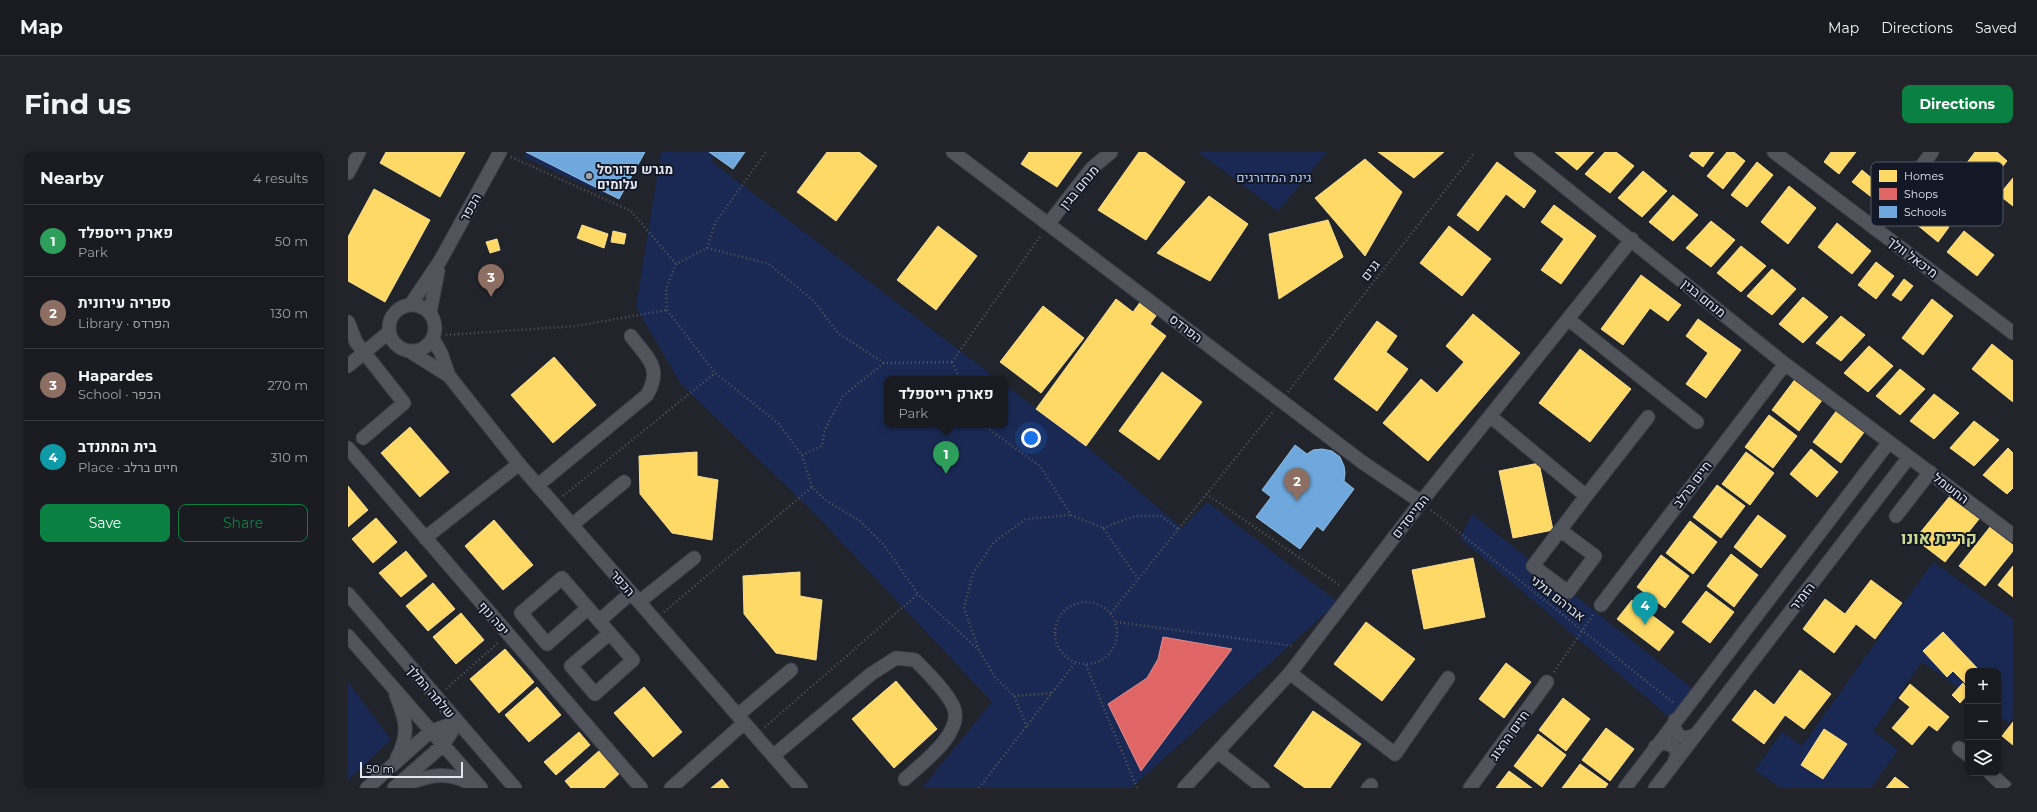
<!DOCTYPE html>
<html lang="en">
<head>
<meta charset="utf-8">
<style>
  :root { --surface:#191b20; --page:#222429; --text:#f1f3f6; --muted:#9fa1a5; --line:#37393e; --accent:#0b8043 }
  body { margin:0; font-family:Montserrat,Heebo,sans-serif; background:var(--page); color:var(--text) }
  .controls { position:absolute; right:12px; bottom:12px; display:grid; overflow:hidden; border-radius:8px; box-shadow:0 2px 6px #0003 }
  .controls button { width:36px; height:36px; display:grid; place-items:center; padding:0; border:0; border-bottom:1px solid var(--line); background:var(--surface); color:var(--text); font:20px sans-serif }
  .scale { position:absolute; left:12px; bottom:10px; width:103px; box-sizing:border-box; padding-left:4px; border:2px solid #e1e6ef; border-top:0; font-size:11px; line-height:14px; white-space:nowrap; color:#e1e6ef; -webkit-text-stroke:3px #131826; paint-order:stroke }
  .you { position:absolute; left:683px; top:286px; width:14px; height:14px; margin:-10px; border:3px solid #fff; border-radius:50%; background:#1a73e8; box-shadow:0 0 0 6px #1a73e833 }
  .badge { display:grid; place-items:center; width:26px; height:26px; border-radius:50%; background:var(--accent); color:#fff; font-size:13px; font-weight:700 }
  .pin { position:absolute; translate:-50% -33px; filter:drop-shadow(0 1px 2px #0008) }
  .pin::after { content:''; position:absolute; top:21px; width:14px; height:12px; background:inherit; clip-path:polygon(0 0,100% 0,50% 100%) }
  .popup { position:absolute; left:536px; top:224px; width:124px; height:52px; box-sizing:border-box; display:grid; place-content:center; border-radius:8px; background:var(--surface); filter:drop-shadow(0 1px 3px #0005); font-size:13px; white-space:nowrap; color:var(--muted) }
  .popup b { font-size:15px; color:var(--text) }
  .popup::after { content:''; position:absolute; left:50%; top:100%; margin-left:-8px; border:8px solid transparent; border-top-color:var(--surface) }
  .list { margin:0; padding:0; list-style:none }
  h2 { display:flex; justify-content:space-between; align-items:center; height:52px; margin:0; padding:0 16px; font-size:17px }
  h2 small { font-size:13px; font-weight:400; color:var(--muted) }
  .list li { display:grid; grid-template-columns:26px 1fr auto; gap:12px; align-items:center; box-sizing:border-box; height:72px; padding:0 16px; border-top:1px solid var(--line) }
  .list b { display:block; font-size:15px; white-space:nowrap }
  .list p { margin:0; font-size:13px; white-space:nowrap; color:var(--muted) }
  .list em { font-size:13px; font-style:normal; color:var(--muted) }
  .actions { display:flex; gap:8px; padding:12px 16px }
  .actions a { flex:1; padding:9px 0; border:1px solid var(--accent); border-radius:8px; text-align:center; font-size:14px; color:var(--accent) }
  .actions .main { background:var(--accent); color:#fff }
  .icon { flex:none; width:22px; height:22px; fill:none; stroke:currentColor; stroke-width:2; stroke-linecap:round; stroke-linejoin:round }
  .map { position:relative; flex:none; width:1665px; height:636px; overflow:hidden; border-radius:8px }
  header { display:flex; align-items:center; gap:24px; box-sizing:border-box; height:56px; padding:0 20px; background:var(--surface); border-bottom:1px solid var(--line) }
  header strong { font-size:19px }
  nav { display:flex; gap:22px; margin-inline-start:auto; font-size:14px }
  .intro { display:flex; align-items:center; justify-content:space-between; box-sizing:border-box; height:96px; padding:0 24px }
  h1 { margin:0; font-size:28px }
  .button { padding:10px 18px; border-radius:8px; background:var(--accent); color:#fff; font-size:14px; font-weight:700 }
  main { display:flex; gap:24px; padding:0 24px }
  aside { flex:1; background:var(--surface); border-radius:8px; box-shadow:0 2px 6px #0003 }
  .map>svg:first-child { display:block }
  .green { fill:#1a2954 }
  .homes { fill:#ffd966; stroke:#f6dd8f }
  .shops { fill:#e06666; stroke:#e08c8f }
  .schools { fill:#6fa8dc; stroke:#91bbe2 }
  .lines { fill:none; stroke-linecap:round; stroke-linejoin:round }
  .minor-casing { stroke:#3e4147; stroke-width:15 }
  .path { stroke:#55575c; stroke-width:2.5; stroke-dasharray:1 3; stroke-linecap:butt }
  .minor { stroke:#51545a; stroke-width:13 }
  .poi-dot { fill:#9ea2aa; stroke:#131826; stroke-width:1.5 }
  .labels { text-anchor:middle; stroke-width:4; stroke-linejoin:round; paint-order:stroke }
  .poi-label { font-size:13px; font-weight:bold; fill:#e1e6ef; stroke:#131826; text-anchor:start }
  .park-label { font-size:13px; fill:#acc2f5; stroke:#131826 }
  .street-label { font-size:13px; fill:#e1e6ef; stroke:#131826 }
  .district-label { font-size:17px; font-weight:bold; fill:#ccd98c; stroke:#131826 }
  .key { fill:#131826; stroke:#515662; stroke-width:1 }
  .key-label { font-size:11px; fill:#e1e6ef }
</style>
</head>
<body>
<header>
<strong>Map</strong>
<nav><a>Map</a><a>Directions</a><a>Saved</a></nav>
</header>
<div class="intro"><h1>Find us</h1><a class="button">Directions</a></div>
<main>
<aside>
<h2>Nearby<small>4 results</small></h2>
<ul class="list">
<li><span class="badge" style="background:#2e9e5b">1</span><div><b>פארק רייספלד</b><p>Park</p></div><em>50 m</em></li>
<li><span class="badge" style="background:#8d6e63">2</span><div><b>ספריה עירונית</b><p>Library · הפרדס</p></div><em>130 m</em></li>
<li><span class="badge" style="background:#8d6e63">3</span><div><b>Hapardes</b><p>School · הכפר</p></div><em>270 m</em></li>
<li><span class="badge" style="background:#0f9aa8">4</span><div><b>בית המתנדב</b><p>Place · חיים ברלב</p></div><em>310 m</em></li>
</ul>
<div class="actions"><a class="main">Save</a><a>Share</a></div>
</aside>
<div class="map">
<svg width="1665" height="636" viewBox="0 0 1665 636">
  <rect width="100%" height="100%" fill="#21242b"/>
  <path class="green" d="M179,0h98l-20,43 -81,-38z
    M313,0h56l-6,9 286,218h-110v46h118v-40l81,61 96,82 25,-26 131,100 -207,186h-209l70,-86 -175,-186 -136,-132 -45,-77z
    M850,0h129l-49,59z
    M1124,362l221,175 -23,29 -210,-180z
    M1585,410l80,57v99l-4,5 -11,-7v-45h-30v23l-46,-32 -49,69 25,19 -27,38h-90l-26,-18 27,-38 20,14z
    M0,530l43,58 -43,40z"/>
  <path class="homes" d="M38,0h79l-25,45 -60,-34z
    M479,0h32l18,14 -41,55 -39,-29z
    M681,0h53l-25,35 -36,-23z
    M791,0h6l40,30 -39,58 -48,-30z
    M1030,0h66l-30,26z
    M1207,0h39l-17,18z
    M1257,0h11l18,14 -24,27 -25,-19z
    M1344,0h22l-11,15 -14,-11z
    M1379,0h7l11,9 -22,28 -16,-13z
    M1483,0h25l-17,22 -15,-12z
    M1627,0h22l10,9 -17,21 -24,-18z
    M1017,7l37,33 -37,64 -50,-58z
    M1149,10l39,29 -12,17 -18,-14 -28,37 -21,-16z
    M1409,10l16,13 -26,32 -16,-12z
    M1514,18l25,21 -9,11 -26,-20z
    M1295,19l24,20 -25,26 -24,-19z
    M1603,20l24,20 -17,22 -24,-20z
    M1665,26v28l-14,-11z
    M1441,34l27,22 -28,36 -27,-22z
    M26,37l56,31 -45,82 -37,-21v-44z
    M1325,43l25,20 -25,26 -24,-19z
    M861,44l39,28 -38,57 -53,-28z
    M1206,53l42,31 -35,48 -20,-14 23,-31 -23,-17z
    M1573,53l28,22 -11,15 -28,-23z
    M980,68l15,37 -64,42 -10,-65z
    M1363,69l24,19 -24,27 -25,-19z
    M1489,71l34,28 -19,23 -34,-27z
    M234,73l26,9 -4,14 -27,-10z
    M590,74l39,30 -41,54 -39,-30z
    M1101,74l42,33 -29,37 -42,-33z
    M265,79l13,3 -2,10 -13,-2z
    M1616,79l30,24 -17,21 -30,-24z
    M149,87l3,11 -10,3 -4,-11z
    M1393,94l25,20 -25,26 -24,-19z
    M1528,110l18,14 -18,23 -18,-14z
    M1424,117l24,20 -24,26 -25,-19z
    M1293,123l40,30 -13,16 -18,-13 -27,37 -22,-16z
    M1556,127l9,7 -12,15 -9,-6z
    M796,145l17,12 -11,15 16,12 -80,110 -50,-37 80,-110 17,13z
    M1455,145l25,20 -25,26 -24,-19z
    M1584,147l21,17 -30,39 -21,-17z
    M695,154l41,32 -43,55 -41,-31z
    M1125,162l47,39 -92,108 -45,-38 38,-44 16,14 27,-31 -18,-16z
    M1493,164l24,19 -24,26 -25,-18z
    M1350,167l43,31 -35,48 -20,-14 22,-31 -22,-17z
    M1029,169l20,15 -11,16 22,17 -31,42 -43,-32z
    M1644,192l21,17v41l-41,-33z
    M1521,194l24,20 -25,26 -24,-19z
    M1232,197l51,40 -41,53 -51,-39z
    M206,205l42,48 -43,38 -42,-48z
    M1552,217l25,20 -25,26 -24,-19z
    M814,220l40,30 -43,58 -40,-29z
    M1448,226l27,21 -24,32 -27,-21z
    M1586,242l25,19 -25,26 -24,-18z
    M1489,258l28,21 -24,32 -28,-21z
    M1421,263l28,21 -24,32 -28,-21z
    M1626,269l25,19 -25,26 -24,-18z
    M62,275l39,45 -29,25 -39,-44z
    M1660,296l5,5v35l-6,6 -24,-19z
    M1463,297l27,23 -21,25 -27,-23z
    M349,300v24l21,4 -6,60 -40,-7 -32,-39 -1,-38z
    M1398,300l28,21 -24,32 -28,-21z
    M1191,311l14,67 -40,8 -14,-67z
    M1369,333l28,21 -24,32 -28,-21z
    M0,334l20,24 -20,17z
    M1602,344l29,23 -34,43 -30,-23z
    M1410,363l28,21 -25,32 -27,-21z
    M28,366l21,24 -24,21 -21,-24z
    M146,368l39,45 -30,25 -38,-44z
    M1342,369l27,21 -24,32 -27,-21z
    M1642,375l23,18v6l-28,35 -26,-20z
    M58,399l21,25 -26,21 -22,-24z
    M1383,402l27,21 -24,32 -27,-21z
    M1313,403l28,21 -24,32 -28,-21z
    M1125,406l12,59 -61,12 -12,-59z
    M1665,414v31l-15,-12z
    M452,420v24l22,4 -6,60 -40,-7 -32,-39 -1,-38z
    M1523,428l31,23 -27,36 -19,-15 -22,29 -31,-24 22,-30 20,15z
    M85,431l22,26 -27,22 -22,-25z
    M1358,439l28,21 -24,31 -28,-21z
    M1284,448l42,32 -15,19 -42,-32z
    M113,461l23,27 -28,24 -23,-27z
    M1018,470l49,37 -33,42 -48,-37z
    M1595,480l36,38 -11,1v9l-3,3 -12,-12 -6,6 -24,-26z
    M157,497l29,33 -35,31 -29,-34z
    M1158,511l25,19 -27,36 -25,-19z
    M1452,518l31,24 -27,35 -19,-14 -21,29 -32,-24 23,-30 19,15z
    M548,529l41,48 -43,39 -42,-49z
    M1615,531l5,6v5l-8,9 -8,-8z
    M1562,532l39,33 -12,14 -8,-6 -17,20 -20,-17 18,-21 -11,-9z
    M189,535l24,28 -32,27 -24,-27z
    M296,535l38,45 -29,25 -39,-44z
    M1215,546l27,21 -24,32 -27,-21z
    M965,559l48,33 -31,44h-25l-31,-22z
    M1665,570v23l-11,-9z
    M1258,576l28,21 -24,32 -28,-21z
    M1476,577l23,15 -24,35 -22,-14z
    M231,580l11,13 -34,30 -12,-13z
    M1190,582l28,21 -24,32 -28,-21z
    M252,598l20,23 -16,15h-33l-6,-7z
    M1232,612l28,20 -3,4h-43z
    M1161,619l23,17h-36z
    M1547,625l14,11h-23z
    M374,627l7,9h-18z"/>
  <path class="shops" d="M815,485l69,12 -91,122 -33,-67 39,-26 11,-19z"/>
  <path class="schools" d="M178,0h119l-26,47z
    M361,0h36l-12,17z
    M947,293l12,9 6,-4 9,-1 10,2 8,6 4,9 1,7 -1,8 10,8 -31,42 -6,-5 -17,23 -44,-32 15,-20 -9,-7z"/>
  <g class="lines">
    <g class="minor-casing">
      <path id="minor" d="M605,0l409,310 59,40
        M1173,0l264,212 228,171
        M1426,0l239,181
        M0,21l11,-21
        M701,71l42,-54 20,-17
        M1527,77l57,-77
        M63,152l29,-43 60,-109
        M41 176a23 23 0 1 1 46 0a23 23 0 1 1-46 0Z
        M82,160l8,-41
        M1220,167l129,103
        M0,170l8,20 48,61 -41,35
        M85,187l8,14 8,23
        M61,199l40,25 70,88 282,324
        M0,214l41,-34
        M1142,264l96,80 62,-79
        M0,296l293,340
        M190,333l109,-90c16,-28 0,-37 -16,-59
        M1548,364l34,-44
        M224,373l52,-43
        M1212,378l35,26 -27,36 -35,-26 53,-70
        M77,386l94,-74
        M0,442l167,194
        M291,450l55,-44
        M1253,453l184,-241
        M240,456l-41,36 -26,-31 41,-35 71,82 -38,34 -24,-28 39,-33
        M251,469l32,-28
        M0,484l133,152
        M942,521l105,81 53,-76
        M48,543c10,25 14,38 1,63
        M390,563l53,-45
        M1327,568l-1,8 5,8 7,2 9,-3
        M1307,595l8,-4 8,2 7,7 -3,8
        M1611,596l9,7
        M870,600l45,36
        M425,604l98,-82 25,-16 19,2c12,12 33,33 39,48 9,26 -33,56 -49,71
        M1642,621l16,15
        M53,635c28,-13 49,-18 76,1
        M19,636l64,-57 27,-9
        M46,636l49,-43 15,-23
        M323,636l73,-65
        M836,636l106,-115 131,-171 211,-263
        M1020,636l3,-3
        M1122,636l77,-106
        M1277,636l264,-346
        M1307,636l254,-331"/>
    </g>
    <path class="path" d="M163,5l120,54 45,53
      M359,96l8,-25 51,-71
      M98,183l130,-9 91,-16
      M604,210l-68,1 -46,-30 -24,-32 -45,-37 -62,-16 -31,16 -10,25 1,21 48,63 63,50 24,32 10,32 12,12 36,22 24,24 34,49 61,56
      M604,210l89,-127
      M604,210l8,17
      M940,240l187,-240
      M635,273l57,41 31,49 32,13 35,51
      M454,303l20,-9 3,-17 18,-33 41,-33
      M858,342l135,92
      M215,344l152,-123
      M1083,358l244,194
      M755,376l32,-12h26l17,13
      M707 481a31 31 0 1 1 62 0a31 31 0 1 1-62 0Z
      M316,460l148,-125
      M763,461l163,-203
      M768,470l178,24
      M738,513l51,123
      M1206,520l39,-57
      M98,537l53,-47
      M666,544l39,-3
      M417,575l153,-133
      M679,575l-13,-31 -19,-19 -16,-27 -15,-42 9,-35 21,-31 32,-23 45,-4
      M631,636l96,-125"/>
    <use href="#minor" class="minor"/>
  </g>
  <circle class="poi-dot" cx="241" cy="24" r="4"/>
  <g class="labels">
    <g class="poi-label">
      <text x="249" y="22">מגרש כדורסל<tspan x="249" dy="15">עלומים</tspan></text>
    </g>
    <g class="park-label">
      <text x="926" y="30">גינת המדורגים</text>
    </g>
    <g class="street-label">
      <text transform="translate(731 35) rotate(-50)" y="5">מנחם בגין</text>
      <text transform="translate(122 55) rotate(-61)" y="5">הכפר</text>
      <text transform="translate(1565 105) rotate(37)" y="5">מיכאל וולך</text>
      <text transform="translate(1022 118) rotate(-52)" y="5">גנים</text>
      <text transform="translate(1356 146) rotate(39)" y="5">מנחם בגין</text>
      <text transform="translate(838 176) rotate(37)" y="5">הפרדס</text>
      <text transform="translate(1344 332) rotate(-53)" y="5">חיים ברלב</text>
      <text transform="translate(1603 336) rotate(37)" y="5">החשמל</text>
      <text transform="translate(1062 364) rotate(-52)" y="5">המייסדים</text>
      <text transform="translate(275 431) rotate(49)" y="5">הכפר</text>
      <text transform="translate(1454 444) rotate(-52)" y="5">הזמיר</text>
      <text transform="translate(1210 446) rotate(38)" y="5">אברהם גולני</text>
      <text transform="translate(146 466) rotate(49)" y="5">יפה נוף</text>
      <text transform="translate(83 539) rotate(49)" y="5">שלמה המלך</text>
      <text transform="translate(1161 583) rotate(-54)" y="5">חיים הרצוג</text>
    </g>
    <g class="district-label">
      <text x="1591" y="392">קריית אונו</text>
    </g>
  </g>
  <rect x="1523" y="10" width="132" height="64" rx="6" class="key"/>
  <rect x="1531" y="18" width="18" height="12" fill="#ffd966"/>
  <rect x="1531" y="36" width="18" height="12" fill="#e06666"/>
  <rect x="1531" y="54" width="18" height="12" fill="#6fa8dc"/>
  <g class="key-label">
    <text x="1556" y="28">Homes</text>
    <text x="1556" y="46">Shops</text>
    <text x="1556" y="64">Schools</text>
  </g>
</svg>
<div class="controls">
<button>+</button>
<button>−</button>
<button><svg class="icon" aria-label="layers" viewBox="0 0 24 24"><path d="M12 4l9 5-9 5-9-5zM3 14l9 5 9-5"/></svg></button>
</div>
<div class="scale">50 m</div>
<div class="you"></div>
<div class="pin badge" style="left:598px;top:322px;background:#2e9e5b">1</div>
<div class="popup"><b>פארק רייספלד</b>Park</div>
<div class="pin badge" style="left:949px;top:349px;background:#8d6e63">2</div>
<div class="pin badge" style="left:143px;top:145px;background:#8d6e63">3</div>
<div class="pin badge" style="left:1297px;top:473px;background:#0f9aa8">4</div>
</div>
</main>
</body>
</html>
